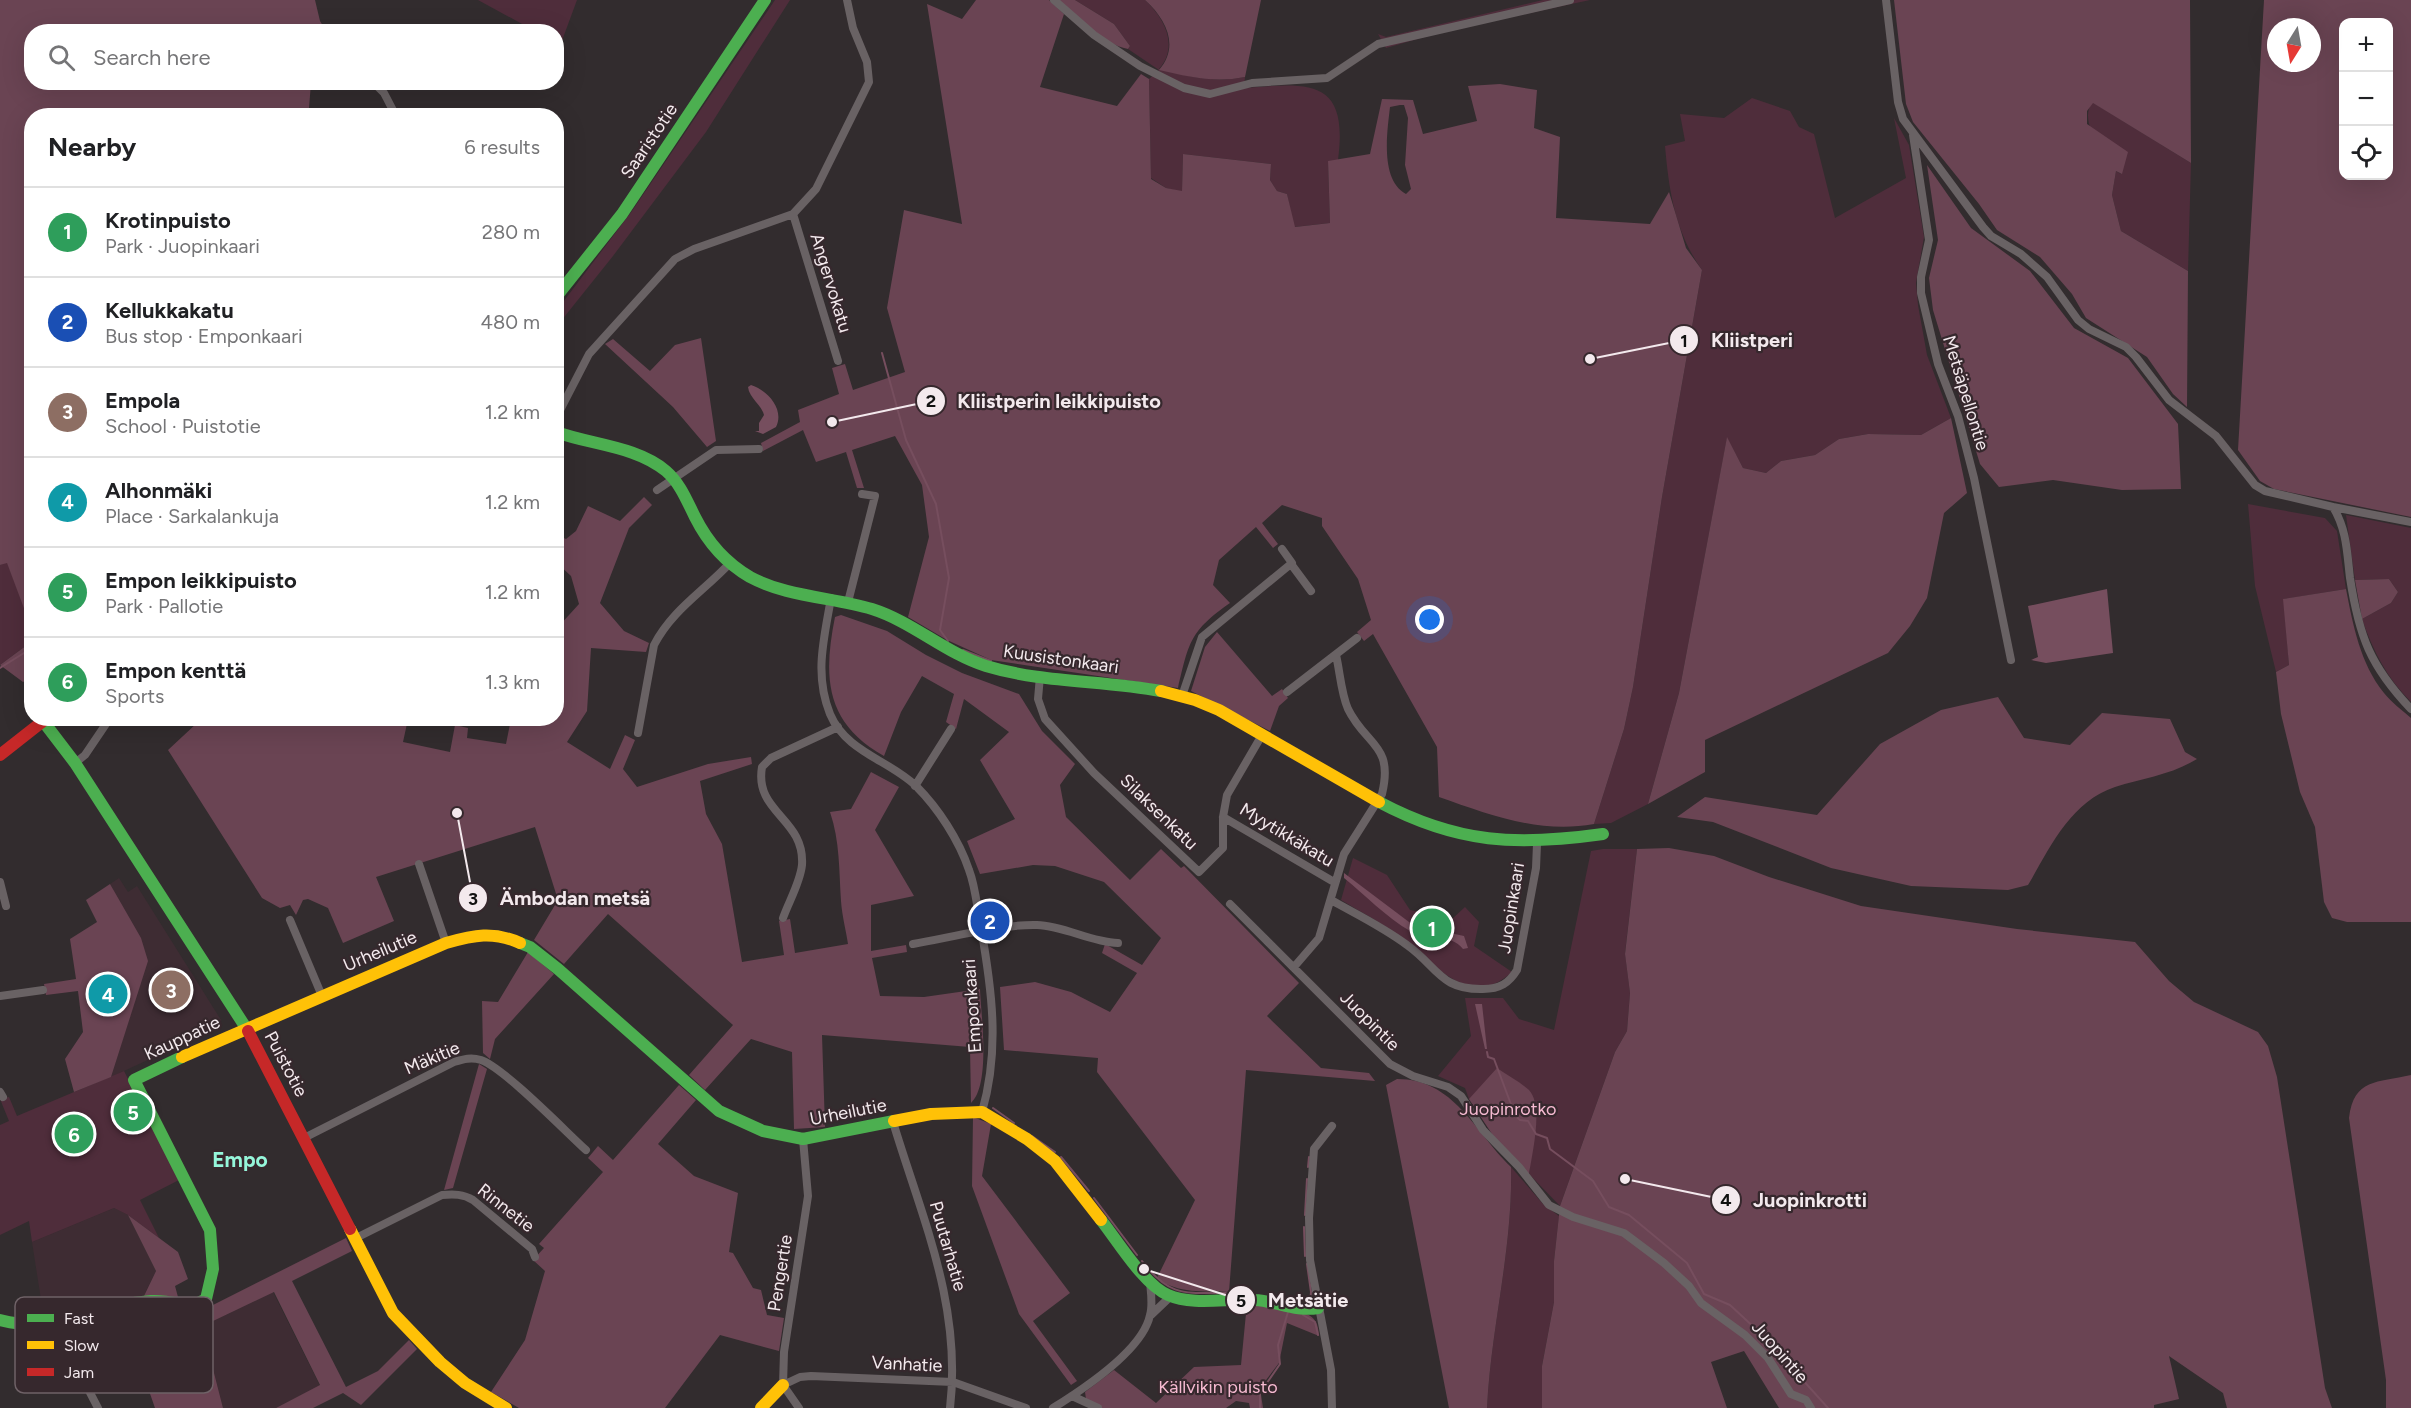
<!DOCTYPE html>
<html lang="en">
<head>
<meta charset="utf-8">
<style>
  :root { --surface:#fff; --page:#f6f6f6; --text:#202124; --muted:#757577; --line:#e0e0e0; --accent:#db2777 }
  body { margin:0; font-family:Figtree,sans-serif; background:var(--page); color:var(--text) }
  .controls { position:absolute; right:18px; top:18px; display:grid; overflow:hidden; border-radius:12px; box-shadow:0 6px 24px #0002 }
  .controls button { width:54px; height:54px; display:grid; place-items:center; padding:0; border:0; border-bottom:2px solid var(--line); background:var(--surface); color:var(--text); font:30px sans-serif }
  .compass { position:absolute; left:2267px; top:18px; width:54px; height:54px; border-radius:50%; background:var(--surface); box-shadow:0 6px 24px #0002; rotate:191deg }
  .you { position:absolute; left:1430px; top:620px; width:21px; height:21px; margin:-15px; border:4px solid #fff; border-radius:50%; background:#1a73e8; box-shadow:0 0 0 9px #1a73e833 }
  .badge { display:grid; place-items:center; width:39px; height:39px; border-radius:50%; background:var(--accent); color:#fff; font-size:20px; font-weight:700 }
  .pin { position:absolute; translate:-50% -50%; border:3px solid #fff; box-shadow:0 2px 6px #0006 }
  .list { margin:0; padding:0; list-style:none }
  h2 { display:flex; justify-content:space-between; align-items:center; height:78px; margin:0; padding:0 24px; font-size:26px }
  h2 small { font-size:20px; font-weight:400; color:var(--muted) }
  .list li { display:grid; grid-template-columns:39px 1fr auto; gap:18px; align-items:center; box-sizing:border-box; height:90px; padding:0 24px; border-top:2px solid var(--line) }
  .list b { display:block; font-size:22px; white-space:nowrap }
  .list p { margin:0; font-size:20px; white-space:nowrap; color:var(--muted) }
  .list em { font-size:20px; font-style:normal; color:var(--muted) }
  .icon { flex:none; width:33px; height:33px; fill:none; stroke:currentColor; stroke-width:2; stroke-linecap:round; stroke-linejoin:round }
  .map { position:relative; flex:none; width:2411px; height:1408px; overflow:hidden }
  .search { position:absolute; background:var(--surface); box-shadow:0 6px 24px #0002; left:24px; top:24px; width:540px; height:66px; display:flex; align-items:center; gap:15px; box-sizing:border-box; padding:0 21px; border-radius:24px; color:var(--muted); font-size:22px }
  .panel { position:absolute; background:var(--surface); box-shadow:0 6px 24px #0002; left:24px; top:108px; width:540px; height:618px; border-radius:24px }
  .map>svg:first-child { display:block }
  .built { fill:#3e2c33 }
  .green { fill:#4f2d3b }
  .forest { fill:#6a4453; fill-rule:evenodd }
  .water { fill:#764e5e }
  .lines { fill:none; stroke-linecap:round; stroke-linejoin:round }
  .stream { stroke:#764e5e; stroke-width:2 }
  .street { stroke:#696264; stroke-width:8 }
  .fast { stroke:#4caf50; stroke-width:12 }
  .slow { stroke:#ffc107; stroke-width:12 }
  .jam { stroke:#c62828; stroke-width:12 }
  .labels { text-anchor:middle; stroke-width:4.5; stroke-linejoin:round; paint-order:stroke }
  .street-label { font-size:18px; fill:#f3e9ed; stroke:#36282d }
  .park-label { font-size:18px; fill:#f6bad1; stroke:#36282d }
  .quarter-label { font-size:21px; font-weight:bold; fill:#95f6da; stroke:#36282d }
  .key { fill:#36282d; stroke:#6f6267; stroke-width:1.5 }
  .key-label { font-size:16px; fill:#f3e9ed }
  .leader { fill:none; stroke:#f3e9ed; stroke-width:2 }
  .callout-dot { fill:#f3e9ed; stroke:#36282d; stroke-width:2 }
  .mark-label { font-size:18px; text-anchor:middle; font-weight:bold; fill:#111 }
  .callout-label { font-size:20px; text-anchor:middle; font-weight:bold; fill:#f3e9ed; stroke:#36282d; stroke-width:4.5; stroke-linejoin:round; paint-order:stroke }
</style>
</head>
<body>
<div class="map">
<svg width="2411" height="1408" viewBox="0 0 2411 1408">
  <rect width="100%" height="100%" fill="#322c2e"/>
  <path class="built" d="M119,878l9,14 9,-6 84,134 -2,7 -108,50 36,-116 -37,-77z
    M114,1208l14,7 28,56 -12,25 -100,23 -12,-77z
    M273,1292l47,94 -44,22h-53l-21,-82z"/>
  <path class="green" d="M478,0h99l-17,46 -3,-3 -1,-11 -21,-1z
    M775,0h15l-84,132 -93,124 -56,70v-16l75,-99z
    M1075,0h70c20,19 34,46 14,69 31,8 56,14 86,8l-1,11c65,-5 105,-10 94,72l-10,2 2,61 -36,4 -7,-33 -10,-3 -7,-11 1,-16 -88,-10 -1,38 -16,-4 -15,-10 -2,-99 10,-9 -31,-21 2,-3 -16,-22z
    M1543,0h47l-148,32 -56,16 -8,-14 8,3z
    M1752,98l38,13 9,16 15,7 21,84 71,-40 -12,-60 15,27 15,92 -8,46 2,22 9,50 24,63 -30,17 -53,-1 -29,5 -24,16 -34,6 -15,12 -23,-5 -16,-30 -48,255 -31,111 -37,19 -17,1 30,-95 9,-42 29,-190 40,-227c-27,-38 -33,-79 -37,-124l20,-5 -5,-27 44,4z
    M2092,102l99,61 -3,108 -67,-40 -9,-36 4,-24 5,3c-13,-20 -44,-48 -29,-72z
    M2248,504l77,14 12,13 9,58 -62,10 5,66 -13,7 -21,-86z
    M2346,515l65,13v174c-24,-24 -38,-51 -49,-83l29,-16 7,-11 -9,-13 -34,1z
    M7,562l25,65 -1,15 -31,23v-100z
    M1603,849h34l-12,104 5,40 -3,38 -12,21 -55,154 -31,-32 1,-6 -30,-22 -31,-47 -4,-11 -27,-12 33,-40 -6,-38h38l16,21 35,11 37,-179z
    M1353,858l34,17 23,35 42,9 13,-12 14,15 -5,24 38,26c-45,41 -80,-13 -116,-38 -17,-13 -37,-23 -55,-34z
    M124,1071l55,109 -39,20 19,38 -31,-23 -14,-7 -82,34 -3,-21 -29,14v-110l9,-4 -9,-22 9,-2 8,19z
    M1511,1167l32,37 16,12 -5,45v41l-12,64v42h-55c4,-81 26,-160 24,-241z"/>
  <path class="forest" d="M0,0h315l5,21 6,10 -294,1v50l279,1 -2,25 15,7 -292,1 -1,511 -24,-64 -7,2z
    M976,0h73l15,14 -24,73 77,19 24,-32 8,5 2,100 15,9 16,3 1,-37 88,10 -1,16 7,11 10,3 8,33 35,-4 -2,-62 42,-7 12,-55 31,1 10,34 54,-13 -9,-35 32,-2 37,6 -3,38 26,9 -4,81 94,6 19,-32 17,56 16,22 -40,227 -29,190 -9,42 -30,95c-54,10 -104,-9 -155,-27l-2,-50 -64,-113 -9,7 -7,-9 14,-12 -13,-41 -36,-53v-8l-40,-13 -20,18 16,21 -5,4 -17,-21 -37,33 -6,25 17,18c-40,28 -41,39 -52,85l-187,-28 -44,-20 -39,-23 21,-80 -7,-52 -27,-49 -43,14 12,38h-7l-11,-36 -30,10 -13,-32 -40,21 -2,-8 39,-21 -2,-12 41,-16 -7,-26 13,-4 8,26 52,-18 -18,-64 17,-98 58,14 -35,-220 35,15zM1400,105h4l4,13 -3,47 6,24 -5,5c-26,-14 -19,-61 -16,-87z
    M1059,0h16l39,24 16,22 -2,3c-26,-5 -49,-32 -69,-49z
    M1145,0h116l-16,77c-30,6 -56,0 -86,-7 21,-24 7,-51 -14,-70z
    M1894,0h296l1,163 -98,-60 -6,8v13l41,28 -6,22 -6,-3 -4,24 9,36 67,40 -1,136 -14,-13 -26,-37 -61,-39 -14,-24 -32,-37 -43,-27 -18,-26 -66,-82 -7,-18z
    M2264,0h147v517l-137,-28 -14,-8 -22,-31zM2344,22h44v154h-44zM2276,27h36v36h-36z
    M1927,165l44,63 59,43 44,57 54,30 50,66 3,65 -59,1 -69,-10 -54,7 -19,-23 -47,-154 -4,-32 9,-38z
    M701,338l15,103 -9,6 -34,-40 -68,-63 8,-5 37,32 25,-26z
    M1951,418l16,75 -23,20 -17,85 -17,28 -22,27 -183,87v32l-57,32 31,-111 48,-256 16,31 23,5 15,-12 34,-6 24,-16 29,-5 53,1z
    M644,497l8,8 -23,23 -29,75 24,28 25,12 -3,9 -55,-4 -4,63 -20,31 43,27 15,-34 10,5 -12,29 14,18 71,-23 43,-7 1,7 -52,17 6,33 16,30 20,118 42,-7 -5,-34 11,-2 5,34 53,-9c-2,-14 -6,-28 -7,-43 -2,-30 -1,-60 -11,-89l21,-3 20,-37 28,15 -24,43 39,66 -43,9v46l35,-6 1,7 -35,6 8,38 44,1 56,-8c1,26 11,96 -9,114l-1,-56 -148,-12 3,92 -31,2 -2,-77 -41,-13 -46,51 -16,-15 44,-50 -125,-111 -44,50 -30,-24 24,-40 -23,-73 -159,50 18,44 -51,22 -15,-35 -20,-9 -5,1 -7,15 -6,-10 -10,3 -18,-10 -94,-148 29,-27 -5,-4h216l-5,23 47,10 5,-27 13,3 -1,10 39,6 5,-25 45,-1 1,-44h5l2,-24 -7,-7v-19l2,2 20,-22 -8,-28 -14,-13v-28l9,4 10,-8 12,-25 32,15z
    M2389,579l9,13 -7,11 -29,16 -7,-39z
    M2346,589c7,36 14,74 38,104 7,9 18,17 27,25v204h-64l-15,-4 -8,-16 -9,-75 -15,-35 -19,-78 -5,-42 13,-7 -6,-66z
    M841,615l46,16 39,24 36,18 57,21 23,37 33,33 -15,21 6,32 64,63 31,-31 20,19 3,-2 115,117 -32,33 54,52 48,5 6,8 -129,-11 -17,222c-24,-1 -52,2 -72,-14l38,-78 -98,-128 1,-14 -94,-8 -4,-63 35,-5 36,10 39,20 27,-39 -35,-20 3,-9 37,21 19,-27 -57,-56 -49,-16 -22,-1 -53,9 -13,-33 48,-22 -35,-59 29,-28 -45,-33 -8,30 -10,-7 8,-28 -32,-18 -21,36 -17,44c-59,-33 -61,-79 -49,-139z
    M1217,632l55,64 10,-7 6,9 -9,8 -9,25 -79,-40 14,-44z
    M31,642v36l-8,4 -23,-17z
    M1998,697l26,41 46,7 32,-32 68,6 15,33 12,7c-26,16 -54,19 -82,28 -45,15 -65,61 -87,98l-20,5 -97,-4 -80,-18 -118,-46 -36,-5 28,-20 112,18 63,-71 61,-34z
    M1669,848l45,8 55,21 92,29 156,23 118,13 34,39 25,21 64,30 10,14 9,31 48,311 7,20h-105l-4,-15 -54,-37 10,43 -25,6v3h-375l-35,-57 -33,11 16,46h-185v-42l12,-64v-41l6,-55 55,-154 12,-21 3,-38 -5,-39 12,-105z
    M110,884l31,54 7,23 -37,116 -37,15 -9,-33 18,-27 -5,-41 -32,4 -2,-11 32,-5 -6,-40 27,-17 -11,-22z
    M528,952l26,22 -59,65 -5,20 -7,-6 -1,-52 16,1z
    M479,1064l8,5 -34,119 -9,2z
    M1497,1068c10,7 23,14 32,22 15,16 3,63 0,84l-29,-28 -31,-47z
    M2411,1075v333h-25v-28l-37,-262c5,-40 28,-35 62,-43z
    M1397,1079c57,0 77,52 114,88 2,81 -20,160 -24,241h-38l-63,-323z
    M679,1085l17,15 -38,44 36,32 44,17 -9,59 4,1 20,35 8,2 6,25 17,3 -5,33 -59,-16 -55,73h-146l-28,-16 34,-52 20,-69 -12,-11 11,-12 -5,-4 64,-72 -15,-14 10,-12 15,14z
    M973,1117l18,7 -9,52 88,117 -37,28 44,60 -6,4 -52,-71 -47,-128z
    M128,1215l50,37 10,27 -13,7 3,11 -34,-1 12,-25z
    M346,1238l6,13 -60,30 54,106 32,-16 31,-31 8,9 -56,56 -18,-12 -30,15h-37l44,-23 -46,-93 -63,30v-16z
    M1247,1303l58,10c11,5 13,11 14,23l-32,-13 -8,40 -19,25 3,20h-13l-1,-5 -13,-2 -10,7h-124l-16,-9 -1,-7 29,-22 42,33 38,-36 47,-2z
    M162,1309c16,2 25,14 40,17l21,82h-68l-16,-46 -5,-46 13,-6z"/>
  <path class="water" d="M751,385c16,5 34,24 25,42l-13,7 -8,-3h4v-8l5,-8c-2,-10 -15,-17 -16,-28z
    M2107,589l6,64 -67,10 -15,-3 7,-3 -10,-51z
    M1344,873l69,52 51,11 4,12 -5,1c-12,-16 -37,-8 -53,-18 -24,-14 -45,-36 -66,-53z
    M1475,1004h7l5,45h-2z"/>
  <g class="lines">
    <path class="stream" d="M882,353l24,87 30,64 13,74 -9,52 8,11
      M963,650l28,11
      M0,668l32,-20
      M1487,1052l1,5 6,2 18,48v6l8,7 8,1 8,13 11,4 3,11 43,32 16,26 20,8 58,48 17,31 26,11 68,63 3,10 27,30
      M993,1108l21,15
      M1032,1136l23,16
      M1061,1157l28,34
      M1308,1167l1,-10
      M1094,1198l43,57
      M1305,1215l2,-36
      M1304,1227l1,29
      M1142,1261c27,36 43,32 84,32
      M1307,1264l4,28 -1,11 -3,1
      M1273,1295l9,3
      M1303,1315l12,7 3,13
      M1260,1408v-15l20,-29 -2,-19 10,-33"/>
    <path class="street" d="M1054,0l40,35 46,31 44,22 26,6 42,-11 75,-5 51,-34 192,-44
      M1886,0l12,102 5,17 80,108 8,9 30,18 26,23 31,43 11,9 37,18 10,10 33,43 47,36 39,49 10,6 68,16c14,23 14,46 17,71 9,58 20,88 61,131
      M373,82l11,11 12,23
      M1913,135l16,105 -8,37v16l17,71 20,52 16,62 37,182
      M793,214l45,147
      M556,418l33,-64 86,-95 19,-10 99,-35 23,-25 53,-107 -2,-20 -14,-34 -6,-28
      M657,490l59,-40 43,-1
      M2333,507l78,15
      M1291,564l20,27
      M831,598c-7,41 -17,76 -1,116 16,38 59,46 86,72 22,22 43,54 53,84 7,18 8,39 12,58 11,62 19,122 1,184
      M848,602l27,-106 -13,-2
      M1040,676l-2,23 7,20 49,54 105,99 24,-24v-31l4,-22 35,-60
      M1287,692l70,-54
      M1182,696l20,-59 90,-74 -10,-14
      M464,722l1,-4
      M638,733l16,-88c18,-35 50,-54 76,-82
      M75,763l10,-8 25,-37
      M915,786l36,-57
      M1223,817l111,65
      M419,864l27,79
      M0,882l6,24
      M1331,900c25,14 52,27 76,45 31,22 33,45 76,44 17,0 26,-6 34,-19l19,-102 1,-24
      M1230,904l160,160 23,12 35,11 13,9 22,34 36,37 30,38 24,12 51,16 40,30 25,23 12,17 44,32 23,23 23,36 15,6 5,8
      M783,918c6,-17 17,-35 19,-53 3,-47 -48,-52 -40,-98l9,-9 67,-31
      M290,920l32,76
      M913,944c36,-6 88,-20 124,-19 28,1 53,17 81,18
      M1294,967l25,-29 25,-84 38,-60c12,-50 -16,-48 -34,-85 -7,-16 -8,-37 -12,-54
      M0,996l43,-6
      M0,1092l3,5
      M893,1122c29,96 69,183 57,286
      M304,1138l150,-76c10,-3 17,-5 27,-2 23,8 84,71 105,90
      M354,1239l88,-44c12,-1 21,-1 31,5l59,49 3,8
      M1151,1315l20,-19
      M71,1323l14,60 13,25
      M783,1385l17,-8 11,-1 142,6 73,26
      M1072,1396l26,12
      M799,1408l-16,-23 1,-33 24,-156 -5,-57
      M1053,1408c29,-18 90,-58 97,-93 3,-10 1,-22 0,-33
      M1332,1408l-1,-38 -21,-110 -1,-42 5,-69 18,-23"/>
    <path class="fast" d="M556,297l66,-83 143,-214
      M556,432c36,13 80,14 110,39 14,12 21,30 29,46 12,24 31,46 55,60 37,20 82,20 122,32 41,13 73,44 114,57 56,17 117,14 175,25
      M43,721l32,42 173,268
      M1379,802c79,42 138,44 224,32
      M520,943l10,4 28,22 161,142 44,20 40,8 91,-18
      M1101,1220c16,20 43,65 67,75 25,11 60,3 87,5 21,1 41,12 63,8
      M0,1320c65,16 91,-15 151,-19 15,-1 27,3 41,5l14,-7 7,-30 -3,-39 -76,-150 48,-23"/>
    <path class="slow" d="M1161,691l34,9 24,10 160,92
      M182,1057l264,-114c28,-8 47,-12 74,0
      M894,1121l37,-7 51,-2 45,27 28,22 46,59
      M350,1229l43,84 47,49 25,21 41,25
      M761,1408l22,-23"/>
    <path class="jam" d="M0,755l47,-37
      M248,1031l102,198"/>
  </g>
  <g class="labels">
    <g class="street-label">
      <text transform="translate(649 141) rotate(-56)" y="6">Saaristotie</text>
      <text transform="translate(831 283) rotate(73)" y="6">Angervokatu</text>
      <text transform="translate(1966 393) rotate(73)" y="6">Metsäpellontie</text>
      <text transform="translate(1061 659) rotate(8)" y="6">Kuusistonkaari</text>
      <text transform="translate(1159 812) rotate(44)" y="6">Silaksenkatu</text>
      <text transform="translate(1287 835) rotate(31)" y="6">Myytikkäkatu</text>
      <text transform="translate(1511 908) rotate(-81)" y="6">Juopinkaari</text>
      <text transform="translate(380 951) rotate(-23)" y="6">Urheilutie</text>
      <text transform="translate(972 1006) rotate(-94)" y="6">Emponkaari</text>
      <text transform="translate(1370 1021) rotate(45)" y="6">Juopintie</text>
      <text transform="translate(182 1038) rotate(-25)" y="6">Kauppatie</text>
      <text transform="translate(432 1058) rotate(-23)" y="6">Mäkitie</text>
      <text transform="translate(286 1064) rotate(62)" y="6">Puistotie</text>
      <text transform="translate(848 1112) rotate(-11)" y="6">Urheilutie</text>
      <text transform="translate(506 1208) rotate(38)" y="6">Rinnetie</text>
      <text transform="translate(948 1246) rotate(74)" y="6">Puutarhatie</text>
      <text transform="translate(780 1273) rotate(-81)" y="6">Pengertie</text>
      <text transform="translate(1780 1352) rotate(49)" y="6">Juopintie</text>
      <text transform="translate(907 1364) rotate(3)" y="6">Vanhatie</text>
    </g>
    <g class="park-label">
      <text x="1508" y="1115">Juopinrotko</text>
      <text x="1218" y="1393">Källvikin puisto</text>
    </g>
    <g class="quarter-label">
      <text x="240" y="1167">Empo</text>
    </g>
  </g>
  <rect x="15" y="1297" width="198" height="96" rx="9" class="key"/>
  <rect x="27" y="1314" width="27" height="8" fill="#4caf50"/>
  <rect x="27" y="1341" width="27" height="8" fill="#ffc107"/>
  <rect x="27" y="1368" width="27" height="8" fill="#c62828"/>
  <g class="key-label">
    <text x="64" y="1324">Fast</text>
    <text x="64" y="1351">Slow</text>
    <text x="64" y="1378">Jam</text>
  </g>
  <path class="leader" d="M1590 359L1684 340M832 422L931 401M457 813L473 898M1625 1179L1726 1200M1144 1269L1241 1300"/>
  <g class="callout-dot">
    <circle cx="1590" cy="359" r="6"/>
    <circle cx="832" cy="422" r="6"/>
    <circle cx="457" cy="813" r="6"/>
    <circle cx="1625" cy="1179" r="6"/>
    <circle cx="1144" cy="1269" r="6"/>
    <circle cx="1684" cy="340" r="15"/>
    <circle cx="931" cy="401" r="15"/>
    <circle cx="473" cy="898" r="15"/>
    <circle cx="1726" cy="1200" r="15"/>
    <circle cx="1241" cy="1300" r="15"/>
  </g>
  <g class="mark-label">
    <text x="1684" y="347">1</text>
    <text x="931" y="407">2</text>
    <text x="473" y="905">3</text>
    <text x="1726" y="1206">4</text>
    <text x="1241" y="1307">5</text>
  </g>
  <g class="callout-label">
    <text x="1752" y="347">Kliistperi</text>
    <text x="1059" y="408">Kliistperin leikkipuisto</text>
    <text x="575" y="905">Ämbodan metsä</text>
    <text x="1810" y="1207">Juopinkrotti</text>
    <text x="1308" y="1307">Metsätie</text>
  </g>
</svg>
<div class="controls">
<button>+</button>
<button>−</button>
<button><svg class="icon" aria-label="locate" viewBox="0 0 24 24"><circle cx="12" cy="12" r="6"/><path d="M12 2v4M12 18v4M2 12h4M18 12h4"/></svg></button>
</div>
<svg class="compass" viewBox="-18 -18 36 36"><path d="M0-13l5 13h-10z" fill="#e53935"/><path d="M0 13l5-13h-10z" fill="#757577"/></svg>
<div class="you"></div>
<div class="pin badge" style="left:1432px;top:928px;background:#2e9e5b">1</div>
<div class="pin badge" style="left:990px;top:921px;background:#1a4fb4">2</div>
<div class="pin badge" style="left:171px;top:990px;background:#8d6e63">3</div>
<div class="pin badge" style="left:108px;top:994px;background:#0f9aa8">4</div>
<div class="pin badge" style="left:133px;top:1112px;background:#2e9e5b">5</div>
<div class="pin badge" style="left:74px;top:1134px;background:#2e9e5b">6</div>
<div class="search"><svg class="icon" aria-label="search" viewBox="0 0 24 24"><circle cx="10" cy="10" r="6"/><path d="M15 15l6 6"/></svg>Search here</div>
<section class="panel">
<h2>Nearby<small>6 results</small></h2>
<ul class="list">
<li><span class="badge" style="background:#2e9e5b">1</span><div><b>Krotinpuisto</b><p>Park · Juopinkaari</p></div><em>280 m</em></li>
<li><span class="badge" style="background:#1a4fb4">2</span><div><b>Kellukkakatu</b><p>Bus stop · Emponkaari</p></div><em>480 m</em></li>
<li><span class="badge" style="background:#8d6e63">3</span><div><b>Empola</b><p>School · Puistotie</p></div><em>1.2 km</em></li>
<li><span class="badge" style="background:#0f9aa8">4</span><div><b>Alhonmäki</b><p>Place · Sarkalankuja</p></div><em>1.2 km</em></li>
<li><span class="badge" style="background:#2e9e5b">5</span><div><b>Empon leikkipuisto</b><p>Park · Pallotie</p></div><em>1.2 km</em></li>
<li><span class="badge" style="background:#2e9e5b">6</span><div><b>Empon kenttä</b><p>Sports</p></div><em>1.3 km</em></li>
</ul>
</section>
</div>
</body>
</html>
